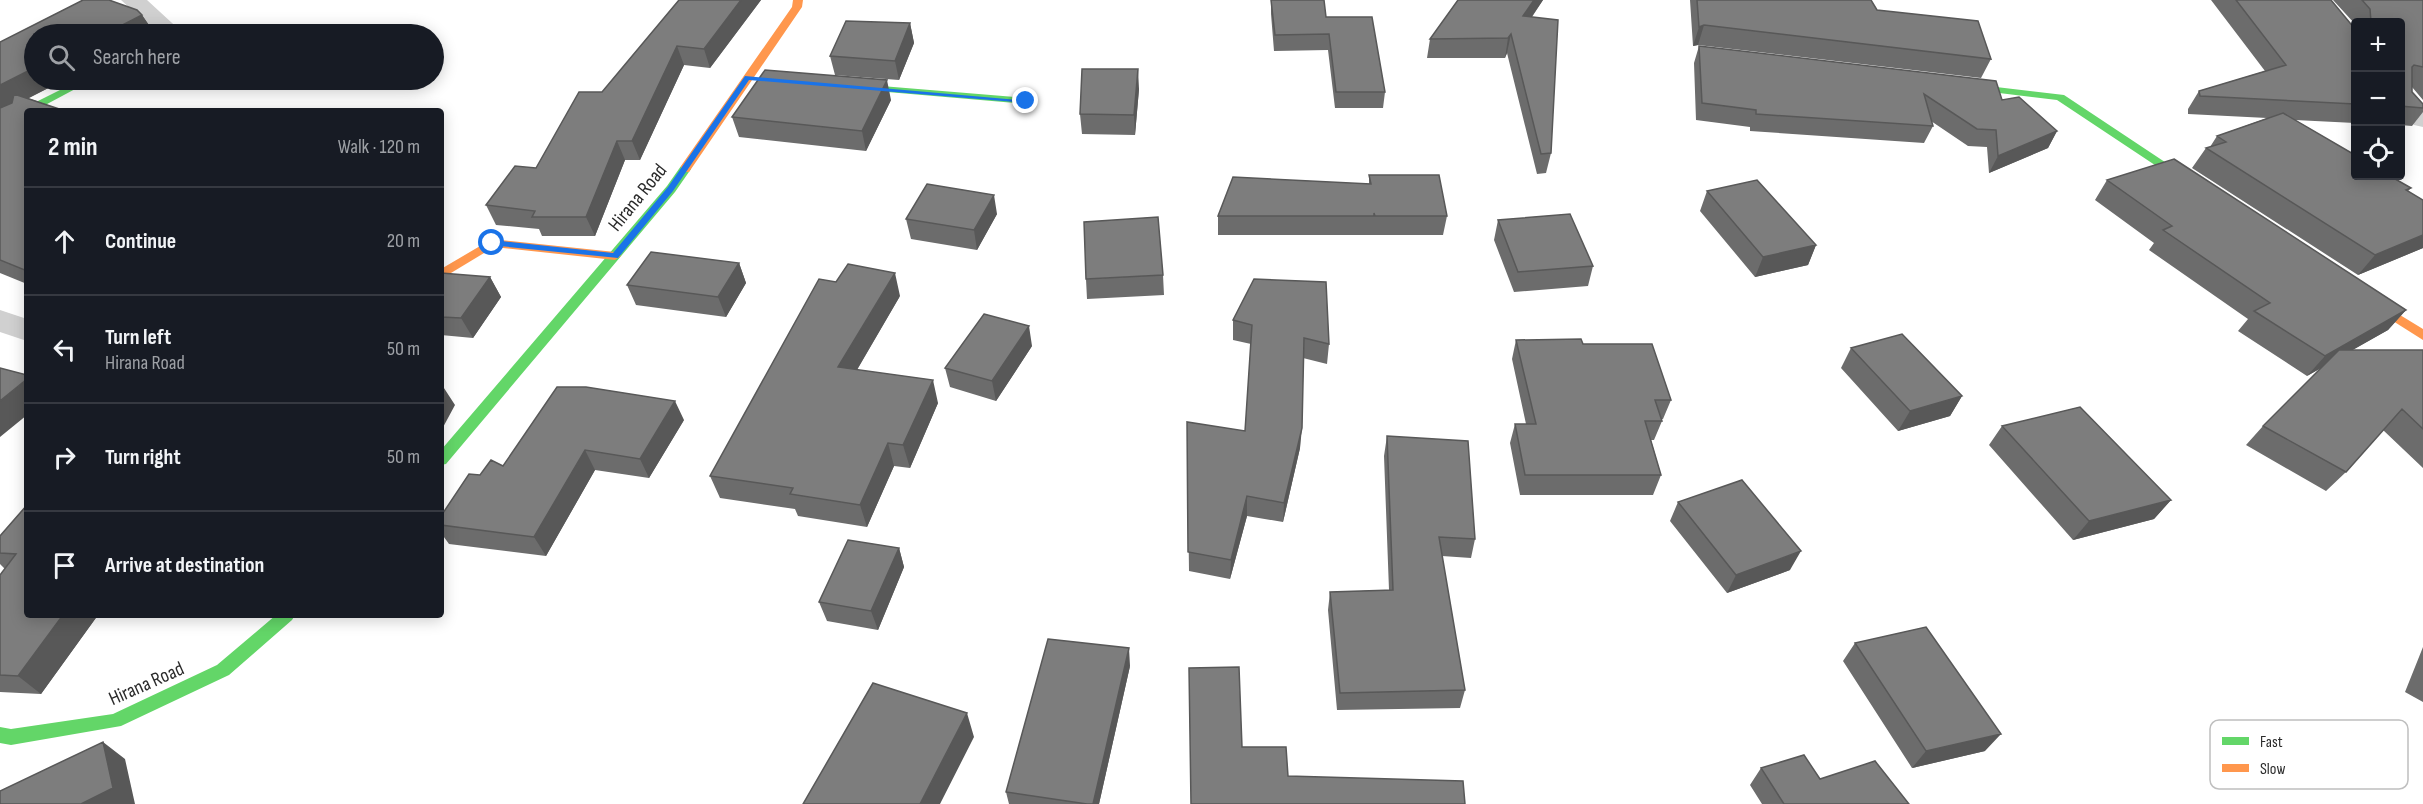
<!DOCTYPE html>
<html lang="en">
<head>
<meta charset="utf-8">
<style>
  :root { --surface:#171b24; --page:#20242c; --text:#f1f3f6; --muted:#9ea1a6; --line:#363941 }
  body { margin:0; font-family:"Sofia Sans Condensed",sans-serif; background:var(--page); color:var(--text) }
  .controls { position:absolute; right:18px; top:18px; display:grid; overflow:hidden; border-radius:6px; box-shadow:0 3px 15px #0003 }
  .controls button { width:54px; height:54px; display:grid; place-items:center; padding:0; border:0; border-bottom:2px solid var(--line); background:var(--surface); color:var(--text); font:30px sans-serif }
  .stop { position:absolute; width:18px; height:18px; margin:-14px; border:4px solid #1a73e8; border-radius:50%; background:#fff }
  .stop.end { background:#1a73e8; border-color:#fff; box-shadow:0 2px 6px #0008 }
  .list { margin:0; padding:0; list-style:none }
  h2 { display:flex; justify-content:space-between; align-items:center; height:78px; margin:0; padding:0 24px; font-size:26px }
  h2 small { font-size:20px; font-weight:400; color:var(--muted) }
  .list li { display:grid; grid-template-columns:39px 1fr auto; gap:18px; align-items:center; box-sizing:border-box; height:108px; padding:0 24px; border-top:2px solid var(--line) }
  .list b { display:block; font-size:22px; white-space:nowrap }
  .list p { margin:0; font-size:20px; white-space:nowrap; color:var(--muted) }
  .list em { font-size:20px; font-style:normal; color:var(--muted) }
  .icon { flex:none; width:33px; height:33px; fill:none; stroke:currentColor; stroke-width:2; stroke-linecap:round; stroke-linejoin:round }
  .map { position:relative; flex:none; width:2423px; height:804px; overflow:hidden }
  .search { position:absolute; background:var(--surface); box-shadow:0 3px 15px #0003; left:24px; top:24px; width:420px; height:66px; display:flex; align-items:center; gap:15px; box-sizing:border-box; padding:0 21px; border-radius:33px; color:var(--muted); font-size:22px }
  .panel { position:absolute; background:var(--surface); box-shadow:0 3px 15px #0003; left:24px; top:108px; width:420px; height:510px; border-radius:6px }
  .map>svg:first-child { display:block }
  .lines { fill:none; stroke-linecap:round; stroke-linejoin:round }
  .street { fill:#d0d0d0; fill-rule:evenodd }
  .fast { fill:#63d668; fill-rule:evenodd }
  .slow { fill:#ff974d; fill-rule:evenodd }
  .wall { fill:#6c6c6c }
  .shaded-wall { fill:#585858 }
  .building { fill:#7d7d7d; stroke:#585858; stroke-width:1.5 }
  .route { fill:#1a73e8 }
  .labels { text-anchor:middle; stroke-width:6; stroke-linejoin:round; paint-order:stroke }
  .street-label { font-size:20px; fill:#2b2b2b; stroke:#fff }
  .key { fill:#fff; stroke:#bfbfbf; stroke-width:1.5 }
  .key-label { font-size:16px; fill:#2b2b2b }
</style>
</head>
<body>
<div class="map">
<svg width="2423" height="804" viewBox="0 0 2423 804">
  <rect width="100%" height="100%" fill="#fff"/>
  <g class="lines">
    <path class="street" d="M121,0h26l37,34h-26z
      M2400,85l9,2 14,16v24l-9,-2 -14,-15z
      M0,310l27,9v22l-27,-9z"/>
    <path class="fast" d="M80,80h12l-58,31h-7v4l-27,12v-7z
      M1954,82l110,13 140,93 -6,4 -4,-1 -137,-91 -107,-13 -1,-2z
      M845,83l181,15 5,3 -5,3 -185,-16 -1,-2z
      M685,165l6,4 -16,23 -229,272 -5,1v-15l226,-264 14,-20z
      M276,615h19l-3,5 -63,55 -108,51 -110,19 -11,-2v-16l11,2 102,-15 104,-49z"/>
    <path class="slow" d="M793,0h10l-1,7 -113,165h-8v-6l111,-159z
      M492,239l123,13 6,4 -6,4 -121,-13 -53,32v-10z
      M2359,290l64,39v11l-68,-43 -2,-3 2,-3z"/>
  </g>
  <path class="wall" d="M83,0h26l28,10 5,5 13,19h-121v46h30l-36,18 31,11 2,2h-34v173l-27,-11v-231z
    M679,0h82l-51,68 -26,-3 -44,95h-15l-30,76h-53l-3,-7 -43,-4 -10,-20 50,-37 66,-76z
    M1271,0l55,17 59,75 -2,16h-48l-7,-58 -54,1 -3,-37z
    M1458,0h85l-11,17 19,136 -5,20 -9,1 -30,-121 -2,5h-78l3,-19z
    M1690,0h181l6,10 114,49 -10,19 -283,-33 -5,1z
    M2211,0h120l24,29v94l-60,-3 116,68 -3,3 15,57 -65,27 -166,-107 14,-20 4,-1 7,-11 50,-18 -79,-4v-5l11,-18 66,-20z
    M2333,0h90v100l-11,-13v5l11,12v8l-11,14 -12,-1v-103h-45v2z
    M910,23l4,20 -15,37 -64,-5 -5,-19z
    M1699,46l303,54 55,31 -9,17 -59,25 -2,-26 -19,-1 -37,-25 2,5 -9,17 -174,-12v-4l-54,-7 -2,-57z
    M1139,89l-4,46 -53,-1 -2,-20z
    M891,100l-25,51 -127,-14 -7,-20z
    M1369,175l78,41 -4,19h-71v-1v1h-154v-19l151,-32z
    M2107,180l299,130 -18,20 -36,20h71v118l-40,-38 -37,42 -20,19 -80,-46 17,-19 58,-58 -14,8 -69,-45 10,-12 -99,-69 5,-7 -59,-43z
    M1707,191l109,54 -8,20 -53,12 -55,-66z
    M997,214l-20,36 -66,-11 -5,-20z
    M1498,220l95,46 -5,20 -74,6 -20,-52z
    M739,263l7,20 -20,34 -90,-12 -9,-20z
    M441,273l49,4 11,20 -28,41 -32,-3z
    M1163,275l1,20 -77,4 -1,-20z
    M900,296l-43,74 81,33 -28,65 -16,-2 -27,61 -69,-11 -3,-7 -75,-11 -10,-22z
    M1233,320l96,24 -2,20 -24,-6 -3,90 -17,74 -36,-6 -17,63 -41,-8 -2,-149 58,9 6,-87 -18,-4z
    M1516,340l67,4 88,56 -8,19h-2l1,2 -8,19h-3l10,35 -8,20h-133l-10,-52 5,-19h11l-14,-65z
    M1032,346l-36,55 -46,-14 -5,-19z
    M1851,348l111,48 -12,20 -52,15 -57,-63z
    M684,420l-35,58 -54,-8 -49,86 -97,-12 -8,-11v-17l39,-41z
    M2002,426l169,74 -17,19 -81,21 -84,-95z
    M1387,436l88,103 -4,19 -29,-2 23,134 -5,18 -123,2 -9,-100 2,-18 59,-2 -5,-134z
    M1678,502l112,68 -63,23 -57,-72z
    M27,505v110h71l-57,79 -41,-2v-117l5,-6 -5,-5v-28z
    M899,548l5,19 -26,63 -51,-9 -8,-19z
    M1855,643l130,108 -73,17 -69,-107z
    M2423,647v55l-18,-10z
    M1130,666l-31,138h-90l-3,-12z
    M1761,768l59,11 89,25h-147l-12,-19z"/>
  <path class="shaded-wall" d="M741,0h20l-51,68 -6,-19z
    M1534,0h9l-24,35 4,-19z
    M142,15l13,19h-50z
    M910,23l4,20 -15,37 -4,-19z
    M1704,25l-6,20 -5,1 6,-19z
    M1511,34l-4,19 -2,5 3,-20z
    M677,46l7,19 -44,95 -8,-19z
    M34,68v12h30l-64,33v-28z
    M1138,69l1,20 -4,46 -1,-20z
    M887,80l4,20 -25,51 -4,-20z
    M2057,131l-9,17 -59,25 9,-17z
    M617,141l8,19 -30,76 -9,-19z
    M994,195l3,19 -20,36 -3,-20z
    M2423,235v13l-65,27 17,-20z
    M1816,245l-8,20 -53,12 8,-20z
    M739,263l7,20 -20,34 -8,-20z
    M895,273l5,23 -55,94 -7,-23z
    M490,277l11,20 -28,41 -12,-20z
    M2406,310l-18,20 -81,46 18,-20z
    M1029,326l3,20 -36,55 -4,-20z
    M27,379v36l-27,22v-36z
    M933,380l5,23 -28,65 -7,-23z
    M442,385l13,20 -14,26v-44z
    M1962,396l-12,20 -52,15 12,-20z
    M675,401l9,19 -35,58 -9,-19z
    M1302,428l-2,20 -17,74 1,-19z
    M888,443l6,23 -27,61 -7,-22z
    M585,450l10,20 -49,86 -12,-19z
    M1247,496v20l-17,63 1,-19z
    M2171,500l-17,19 -81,21 16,-19z
    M899,548l5,19 -26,63 -7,-19z
    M1801,551l-11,19 -63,23 9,-18z
    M63,615h35l-57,79 -23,-18z
    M1129,648l1,18 -31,138h-6z
    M967,713l7,24 -34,67h-20z
    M2001,734l-16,17 -73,17 14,-17z
    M103,742l22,17 10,45h-54z"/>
  <path class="building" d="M83,0h26l28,10 5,5 -37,19h-71v34l-34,17v-43z
    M679,0h62l-37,49 -27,-3 -45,95h-15l-31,76h-54l3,-6 -49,-6 29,-39 21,2 43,-76h23z
    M1271,0h53l2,17h46l13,75h-49l-7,-58 -54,1z
    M1458,0h76l-11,16 35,4 -7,133 -10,1 -30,-120 -3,4 -78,1z
    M1697,0h174l6,10 101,11 13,38 -287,-34 -5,2z
    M2236,0h95l24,29v75l-155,-8 -1,-5 87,-26z
    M2362,0h61v67l-9,-2 -2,2v25l11,12v4l-23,-2v-84h-29l-1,-13z
    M846,21l64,2 -15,38 -65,-5z
    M1699,46l297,35 6,19 17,-3 38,34 -59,25 -2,-26 -19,-1 -53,-35 9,32 -177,-12v-4l-54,-7z
    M1082,69h56l-4,46 -54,-1z
    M765,70l122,10 -25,51 -130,-14z
    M14,94l45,15 -4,2h-28v160l-27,-11v-152l12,-5z
    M2283,113l72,42v21h35l21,12 -5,2 17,10v35l-48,20 -169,-107 20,-6 -9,-6z
    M2174,159l232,151 -81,46 -71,-45 16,-8 -107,-73 9,-4 -65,-46z
    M1369,175h70l8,41h-72l-1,-3v3h-156l15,-39 138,7z
    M1757,180l59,65 -53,12 -56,-66z
    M927,184l67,11 -20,35 -68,-11z
    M1570,214l23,52 -75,6 -20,-52z
    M1158,217l5,58 -77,4 -2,-57z
    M651,252l88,11 -21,34 -91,-12z
    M848,264l47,9 -57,94 95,13 -30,65 -15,-2 -28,62 -70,-11 3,-6 -83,-12 109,-197 17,3z
    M441,273l49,4 -29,41 -20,-1z
    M1254,279l72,3 3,62 -25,-6 -2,90 -18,75 -37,-7 -16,64 -43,-8 -1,-130 58,9 7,-106 -19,-5z
    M984,314l45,12 -37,55 -47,-13z
    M1902,334l60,62 -52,15 -59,-63z
    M1581,339l2,5h69l19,56h-16l7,21h-17l16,54h-136l-10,-51h21l-20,-84z
    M2339,350h84v79l-21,-20 -56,63 -83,-46z
    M0,368l27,7v4l-27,22z
    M557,387h29l89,14 -35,58 -55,-9 -51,87 -93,-12v-9l28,-42 11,1 11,-15 12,6z
    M2080,407l91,93 -82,21 -87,-95z
    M1387,436l81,5 7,98 -36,-2 26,153 -125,3 -10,-101 63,-2z
    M1742,480l59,71 -65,24 -58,-73z
    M27,505v110h36l-45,61 -18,-1v-100l16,-21 -16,-1v-17z
    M848,540l51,8 -28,63 -52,-9z
    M1926,627l75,107 -75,17 -71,-108z
    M1048,639l81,9 -36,156h-6l-81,-12z
    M1239,667l3,80h44l2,29 175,5 2,23h-274l-2,-136z
    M873,683l94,30 -47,91h-117z
    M103,742l10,46 -32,16h-81v-13z
    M1804,755l16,24 55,-18 34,43h-125l-23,-36z"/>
  <path class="route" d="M745,76l285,25 -4,2 -277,-23 -76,111 -55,67 -129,-13 -1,-2 4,-3 121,13 55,-66z"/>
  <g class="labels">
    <g class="street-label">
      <text transform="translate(637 197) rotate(-51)" y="7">Hirana Road</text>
      <text transform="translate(146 683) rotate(-24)" y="7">Hirana Road</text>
    </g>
  </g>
  <rect x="2210" y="720" width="198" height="69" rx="9" class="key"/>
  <rect x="2222" y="737" width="27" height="8" fill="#63d668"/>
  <rect x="2222" y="764" width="27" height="8" fill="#ff974d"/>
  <g class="key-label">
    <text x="2260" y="747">Fast</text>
    <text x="2260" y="774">Slow</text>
  </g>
</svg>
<div class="controls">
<button>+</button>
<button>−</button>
<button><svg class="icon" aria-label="locate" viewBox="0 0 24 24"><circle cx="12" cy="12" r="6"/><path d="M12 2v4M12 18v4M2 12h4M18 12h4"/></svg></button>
</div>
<div class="stop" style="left:492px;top:243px"></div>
<div class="stop end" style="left:1026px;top:101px"></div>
<div class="search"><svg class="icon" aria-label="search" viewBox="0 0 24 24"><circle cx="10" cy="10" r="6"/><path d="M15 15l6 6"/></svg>Search here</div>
<section class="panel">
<h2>2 min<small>Walk · 120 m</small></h2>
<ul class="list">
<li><svg class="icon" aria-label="ahead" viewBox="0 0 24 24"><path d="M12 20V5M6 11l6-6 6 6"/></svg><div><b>Continue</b></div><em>20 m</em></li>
<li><svg class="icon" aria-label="left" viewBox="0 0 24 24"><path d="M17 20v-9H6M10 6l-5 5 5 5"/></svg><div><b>Turn left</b><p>Hirana Road</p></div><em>50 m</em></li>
<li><svg class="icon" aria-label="right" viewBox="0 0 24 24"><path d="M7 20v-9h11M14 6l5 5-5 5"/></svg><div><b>Turn right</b></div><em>50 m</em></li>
<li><svg class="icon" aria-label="arrive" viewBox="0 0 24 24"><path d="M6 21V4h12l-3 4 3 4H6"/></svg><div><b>Arrive at destination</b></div></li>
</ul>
</section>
</div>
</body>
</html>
